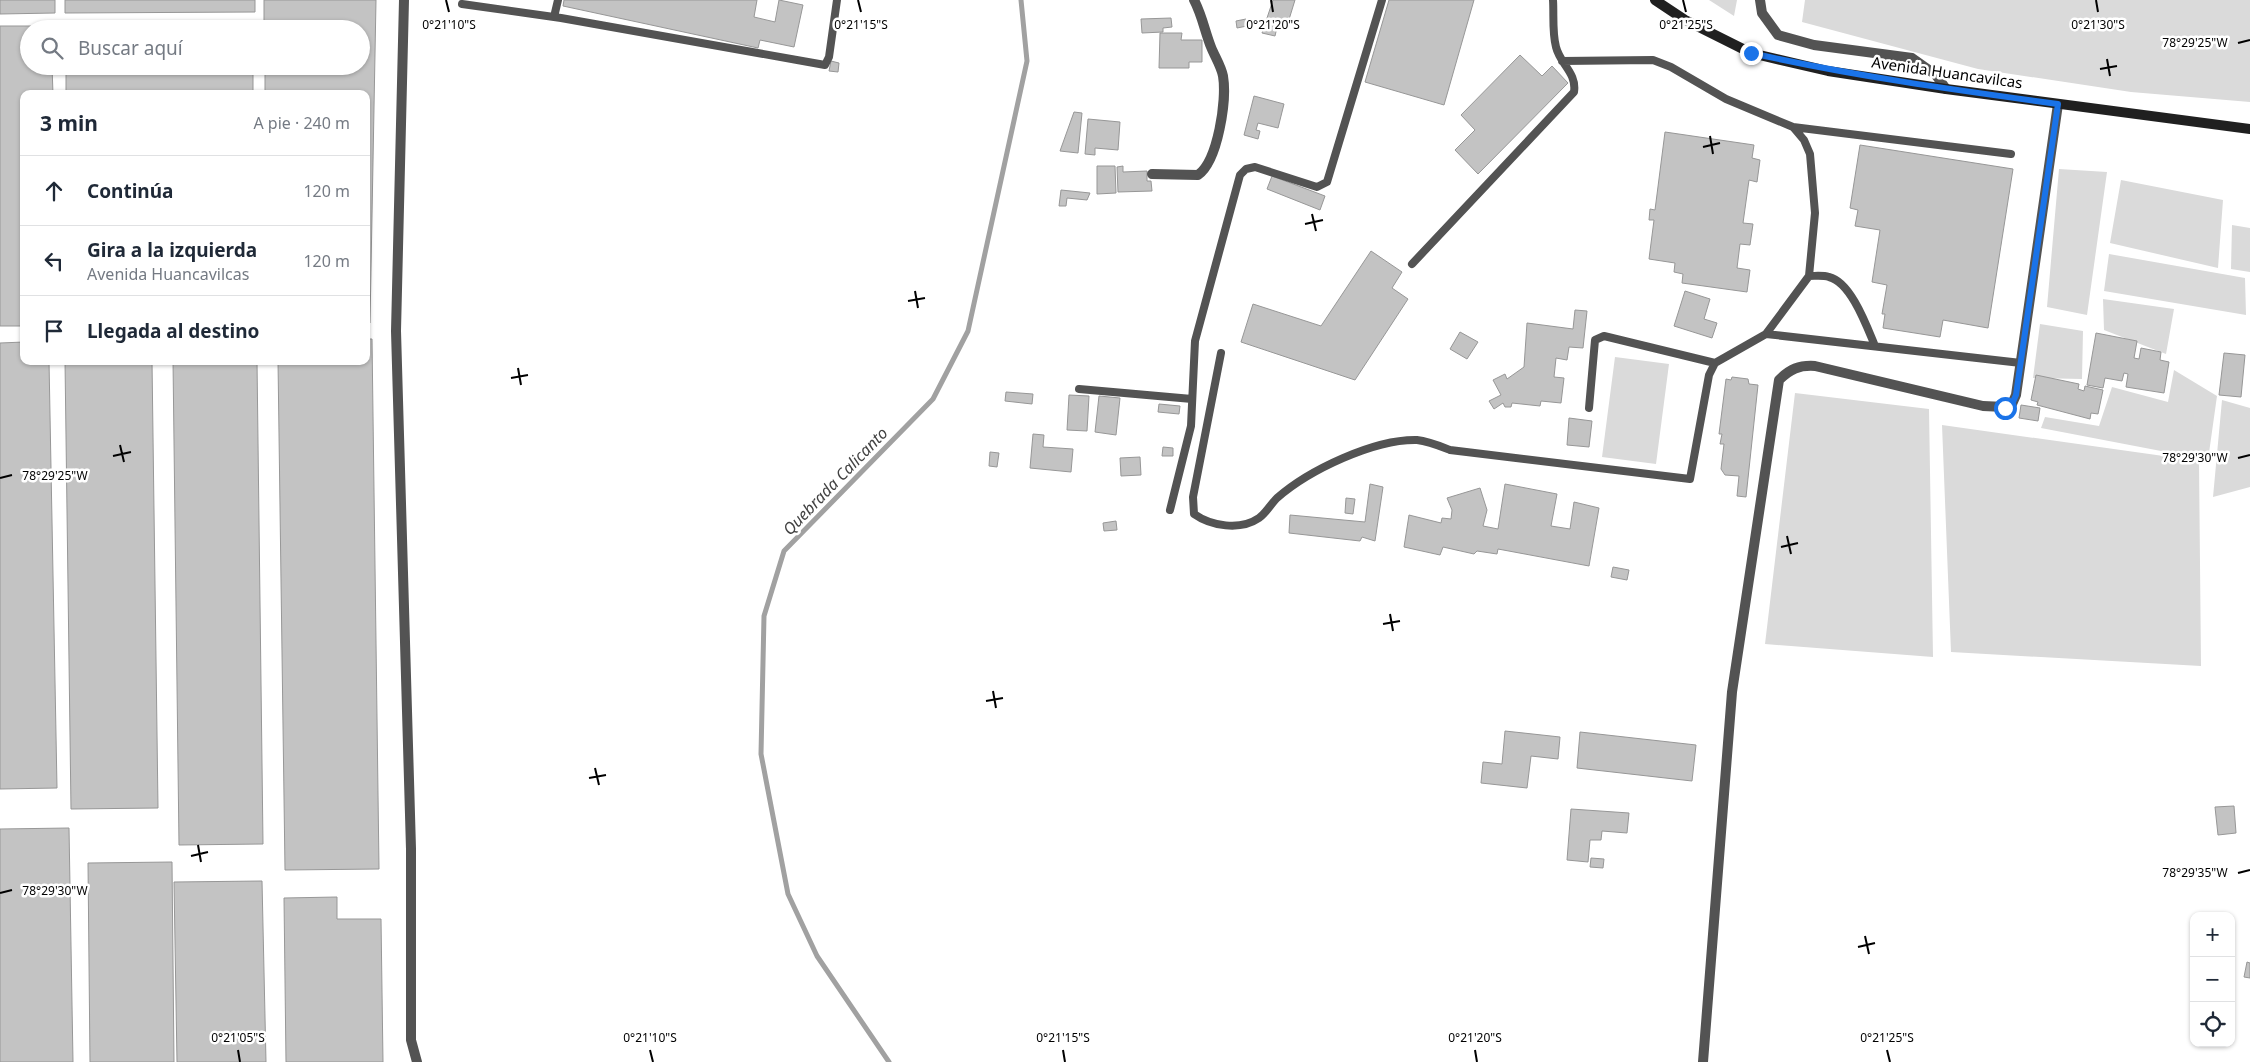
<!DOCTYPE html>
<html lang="es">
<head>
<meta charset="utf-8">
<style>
  :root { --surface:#fff; --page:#f2f2f3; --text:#1f2937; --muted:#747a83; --line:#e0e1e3 }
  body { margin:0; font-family:"Noto Sans",sans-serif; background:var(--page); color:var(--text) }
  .controls { position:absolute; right:15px; bottom:15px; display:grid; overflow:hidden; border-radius:10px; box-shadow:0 1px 4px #0004 }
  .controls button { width:45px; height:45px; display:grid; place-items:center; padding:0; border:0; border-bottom:1px solid var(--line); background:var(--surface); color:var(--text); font:25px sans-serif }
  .stop { position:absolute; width:15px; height:15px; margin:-11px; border:4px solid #1a73e8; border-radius:50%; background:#fff }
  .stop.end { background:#1a73e8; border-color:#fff; box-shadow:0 1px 5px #0008 }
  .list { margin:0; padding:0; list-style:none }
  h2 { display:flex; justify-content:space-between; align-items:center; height:65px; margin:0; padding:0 20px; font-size:21px }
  h2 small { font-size:16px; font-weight:400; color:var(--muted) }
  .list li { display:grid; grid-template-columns:32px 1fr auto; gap:15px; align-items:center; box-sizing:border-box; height:70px; padding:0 20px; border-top:1px solid var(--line) }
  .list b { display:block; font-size:19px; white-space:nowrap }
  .list p { margin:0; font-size:16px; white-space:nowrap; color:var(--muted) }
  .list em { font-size:16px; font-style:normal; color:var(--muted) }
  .icon { flex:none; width:28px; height:28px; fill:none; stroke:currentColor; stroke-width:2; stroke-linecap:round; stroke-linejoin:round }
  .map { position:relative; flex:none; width:2250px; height:1062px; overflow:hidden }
  .search { position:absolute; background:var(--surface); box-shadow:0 1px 4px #0004; left:20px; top:20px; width:350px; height:55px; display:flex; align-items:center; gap:12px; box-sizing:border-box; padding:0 18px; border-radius:28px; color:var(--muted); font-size:19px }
  .panel { position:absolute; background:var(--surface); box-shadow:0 1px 4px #0004; left:20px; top:90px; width:350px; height:275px; border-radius:10px }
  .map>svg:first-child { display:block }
  .green { fill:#dadada }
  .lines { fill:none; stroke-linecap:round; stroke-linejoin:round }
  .stream { stroke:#a1a1a1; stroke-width:5 }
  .building { fill:#c3c3c3; stroke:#979797 }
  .lane { stroke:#535353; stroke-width:8 }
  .street { stroke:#535353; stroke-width:10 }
  .secondary { stroke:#202020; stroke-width:10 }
  .route { stroke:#1a73e8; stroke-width:6 }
  .ticks { fill:none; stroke:#000; stroke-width:2 }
  .labels { text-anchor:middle; stroke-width:5; stroke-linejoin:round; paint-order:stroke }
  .street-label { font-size:15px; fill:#000; stroke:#fff }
  .water-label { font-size:16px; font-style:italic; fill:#424242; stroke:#fff }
  .ticks-label { font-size:12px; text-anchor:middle; fill:#000; stroke:#fff; stroke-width:5; stroke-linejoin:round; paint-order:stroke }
</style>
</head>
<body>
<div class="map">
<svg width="2250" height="1062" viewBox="0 0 2250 1062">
  <rect width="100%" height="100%" fill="#fff"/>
  <path class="green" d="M1709,0h28l-3,16z
    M1805,0h445v102l-119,-10 -153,-23 -176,-47z
    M2059,169l48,3 -20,143 -40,-8z
    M2121,180l102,20 -5,68 -108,-25z
    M2232,225l18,3v44l-19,-3z
    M2109,254l136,24 1,37 -142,-24z
    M2103,299l71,10 -8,45 -62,-24z
    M2040,324l43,7 -1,48 -49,-1z
    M1615,357l54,7 -13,100 -54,-7z
    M2174,370l43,26 -9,64 -167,-32 4,-11 54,9 13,-39 56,15z
    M1795,393l134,16 4,248 -168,-13z
    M2222,400l28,8v79l-37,10z
    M1942,425l257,36 2,205 -250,-14z"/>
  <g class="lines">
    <path class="stream" d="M889,1062l-72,-106 -29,-62 -27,-140 3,-138 20,-65 149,-152 35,-68 59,-270 -6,-61"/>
  </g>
  <path class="building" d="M0,0h55v13l-55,1z
    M65,0h190v12l-190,1z
    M264,0h112l-6,323h-4v-229h-101v-28h96v-37h-97z
    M564,0h193l-3,17 21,5 4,-22 24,5 -9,42 -34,-7 -2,8 -195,-42z
    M1273,0h22l-8,26 -9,-3 -3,13 -13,-3z
    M1389,0h85l-30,105 -79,-23z
    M1171,18l1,9 -9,1v4l-21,1 -1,-14z
    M1246,19l1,7 -10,2 -1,-7z
    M253,21v8h-187v-2z
    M0,26h52v3h-23v37h23l1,28h-29v232h-24z
    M1160,33h22l-1,7h21v22h-13v6h-30z
    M1520,55l22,21 10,-10 16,17 -90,91 -23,-24 20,-20 -14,-15z
    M831,61l8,2 -1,9 -9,-1z
    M66,66h187v28h-187z
    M1254,96l30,8 -6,24 -20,-5 -2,7 4,1 -2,8 -14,-4z
    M1074,112l8,1 -4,40 -18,-2z
    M1088,119l32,3 -2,28 -23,-2v7l-10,-1z
    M1665,132l89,13 -2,13 8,2 -3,22 -8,-2 -6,43 10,1 -3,21 -10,-1 -3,24 13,2 -3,22 -65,-9 1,-9 -9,-2 1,-9 -26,-4 5,-39h-5l1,-11 5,1z
    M1860,145l153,24 -25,159 -45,-8 -3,17 -57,-9 2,-14h-3l5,-29 -15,-3 8,-52 -25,-4 3,-16 -8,-2z
    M1097,166h18l1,27 -19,1z
    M1123,166v6l24,-1v10h4l1,10 -34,1 -1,-25z
    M1272,176l53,20 -5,14 -53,-21z
    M1061,190l29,3 -3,7 -20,-2 -1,8h-7z
    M1371,251l31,21 -10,16 16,11 -53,81 -114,-38 12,-38 68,22z
    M1685,291l25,8 -6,20 13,4 -5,15 -38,-12z
    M1575,310l12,1 -4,37 -14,-1 -2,13 -11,-2 -2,19 10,1 -3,25 -20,-2 -1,5 -28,-3 -1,4h-6l-2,-4 -9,6 -5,-8 12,-6 -8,-15 12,-6 2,5 17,-12 3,-44 46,6z
    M1460,332l18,10 -11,17 -17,-10z
    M2096,333l41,8 -3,17 5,1 2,-11 20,4 -1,8 9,2 -5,31 -38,-6 2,-13 -4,-1 -2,8 -17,-3 -2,10 -16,-3z
    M366,339h6l7,530 -94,1 -7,-509h88z
    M24,342v19h25l8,427 -57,1v-446z
    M2224,353l21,2 -4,42 -22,-2z
    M65,361h87l6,447 -87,1z
    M173,361h84l6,483 -84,1z
    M2036,375l43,9 -1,5 6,2 1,-5 18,4 -5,24 -7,-1 -1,6 -53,-14 1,-3 -7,-2z
    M1732,377l16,2 1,5 9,1 -12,112 -9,-1 2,-20 -14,-1 -4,-6 3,-25h-4l2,-10h-3l7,-55 5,1z
    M1006,392l27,2 -1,10 -27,-3z
    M1069,395l20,1 -2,35 -20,-1z
    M1099,396l21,2 -4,37 -21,-3z
    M1159,404l21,2 -1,8 -21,-2z
    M2021,405l19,3 -2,13 -19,-3z
    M1569,418l23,3 -3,26 -22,-2z
    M1033,434l11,1 -1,12 30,2 -2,23 -41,-4z
    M1163,447l10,1v8h-11z
    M990,452l9,1 -2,14 -8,-1z
    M1140,457l1,18 -20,1 -1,-18z
    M1370,484l13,3 -8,54 -13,-4 -2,4 -71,-8 1,-18 75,7z
    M1505,484l52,10 -6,32 19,3 4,-27 25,6 -10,58 -91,-17 -1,5 -20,-3 -3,3 -31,-7 -3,8 -36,-8 5,-32 32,8 1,-5 9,1 1,-9 -5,-12 33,-10 7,22 -4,16 15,3z
    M1346,498l9,1 -2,15 -8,-1z
    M1116,521l1,9 -13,1 -1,-8z
    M1613,567l16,3 -2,10 -16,-3z
    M1505,731l55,6 -2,22 -27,-3 -4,32 -46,-5 2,-21 19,2z
    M1580,732l116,13 -4,36 -115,-13z
    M2234,806l2,27 -18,2 -3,-28z
    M1571,809l58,4 -2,20 -25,-2 -1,9h-11l-2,22 -21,-2z
    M69,828l4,234h-73v-233z
    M1591,858l13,1 -1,9 -13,-1z
    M172,862l2,200h-84l-2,-199z
    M262,881l4,181h-89l-3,-180z
    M337,897v22h44l2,143h-97l-2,-164z
    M2247,962l3,1v15l-6,-1z"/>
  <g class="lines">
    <path class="lane" d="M462,4l99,14 264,47 4,-8 8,-57
      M554,17l4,-17
      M1793,127l218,27
      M1412,264l162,-172c3,-19 -14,-28 -18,-45 -4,-15 -2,-32 -3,-47
      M1809,276c7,0 14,-1 20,1 22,5 38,50 46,69
      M1766,334l255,29
      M1221,353l-28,144 1,17c17,12 46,17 65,4 7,-5 12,-14 18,-20 32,-28 97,-59 140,-58 11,1 23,6 33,10l240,29 19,-104 6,-12 51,-29 43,-58 6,-63 -5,-59 -6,-14 -11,-13 -67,-28 -55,-32 -18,-7 -91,1
      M1079,389l113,10
      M1589,408l6,-68 9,-4 111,27
      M1170,510l21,-84 4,-85 45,-166 6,-6 9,-2 62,20 10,-5 55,-182"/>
    <path class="street" d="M404,0l-8,331 15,518v191l6,22
      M1760,0l2,13 16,22 36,10 98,13 24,17 10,14
      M1152,174l46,1c20,-14 29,-75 25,-99 -2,-10 -8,-19 -12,-29 -6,-15 -9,-32 -17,-47
      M1703,1062l29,-370 47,-312c11,-11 20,-15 36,-14l168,40 22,1 7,-3 4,-9 42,-291"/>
    <path class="secondary" d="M1655,0l30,20 66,33 77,18 118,18 304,40"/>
  </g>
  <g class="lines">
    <path class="route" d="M1751,53c102,23 204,37 307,51l-42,291 -4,9 -7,4"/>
  </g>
  <path class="ticks" d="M446,0l3,12M858,0l3,12M1271,0l2,12M1683,0l3,12M2096,0l2,12M2238,43l12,-3M2107,59l3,17M2100,69l17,-3M1710,136l3,18M1703,147l17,-4M1312,214l4,17M1305,224l18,-4M915,291l3,17M908,301l17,-3M518,368l3,17M511,378l17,-3M120,445l4,17M113,456l18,-4M2238,458l12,-3M0,478l12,-3M1787,536l4,18M1781,547l17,-4M1390,614l3,17M1383,624l17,-3M993,691l3,17M986,701l17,-3M595,768l4,17M589,778l17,-3M198,845l3,17M191,856l17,-4M2238,873l12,-3M0,893l12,-3M1865,936l4,18M1858,947l17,-4M238,1050l2,12M650,1050l3,12M1063,1050l2,12M1475,1050l2,12M1887,1050l3,12"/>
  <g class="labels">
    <g class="street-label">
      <text transform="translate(1947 73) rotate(8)" y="5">Avenida Huancavilcas</text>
    </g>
    <g class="water-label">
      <text transform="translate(835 481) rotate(-46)" y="6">Quebrada Calicanto</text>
    </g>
  </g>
  <g class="ticks-label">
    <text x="449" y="29">0°21'10"S</text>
    <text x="861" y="29">0°21'15"S</text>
    <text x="1273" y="29">0°21'20"S</text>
    <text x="1686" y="29">0°21'25"S</text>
    <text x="2098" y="29">0°21'30"S</text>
    <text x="2195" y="47">78°29'25"W</text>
    <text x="2195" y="462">78°29'30"W</text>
    <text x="55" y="480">78°29'25"W</text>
    <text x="2195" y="877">78°29'35"W</text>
    <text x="55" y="895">78°29'30"W</text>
    <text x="238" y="1042">0°21'05"S</text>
    <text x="650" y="1042">0°21'10"S</text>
    <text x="1063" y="1042">0°21'15"S</text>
    <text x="1475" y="1042">0°21'20"S</text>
    <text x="1887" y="1042">0°21'25"S</text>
  </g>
</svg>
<div class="controls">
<button>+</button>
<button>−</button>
<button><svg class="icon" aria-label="locate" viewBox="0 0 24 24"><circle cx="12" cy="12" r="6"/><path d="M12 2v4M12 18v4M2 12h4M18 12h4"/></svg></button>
</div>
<div class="stop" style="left:2005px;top:408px"></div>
<div class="stop end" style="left:1751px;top:53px"></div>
<div class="search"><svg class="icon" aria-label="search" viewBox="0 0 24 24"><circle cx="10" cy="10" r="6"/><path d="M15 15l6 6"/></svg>Buscar aquí</div>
<section class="panel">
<h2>3 min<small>A pie · 240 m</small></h2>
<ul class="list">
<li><svg class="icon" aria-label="ahead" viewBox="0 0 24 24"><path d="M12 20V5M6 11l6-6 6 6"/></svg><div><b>Continúa</b></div><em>120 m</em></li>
<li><svg class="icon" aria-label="left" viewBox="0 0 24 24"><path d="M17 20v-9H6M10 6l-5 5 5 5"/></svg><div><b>Gira a la izquierda</b><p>Avenida Huancavilcas</p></div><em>120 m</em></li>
<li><svg class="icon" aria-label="arrive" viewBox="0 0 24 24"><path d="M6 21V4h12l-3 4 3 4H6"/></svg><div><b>Llegada al destino</b></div></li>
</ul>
</section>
</div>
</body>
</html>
